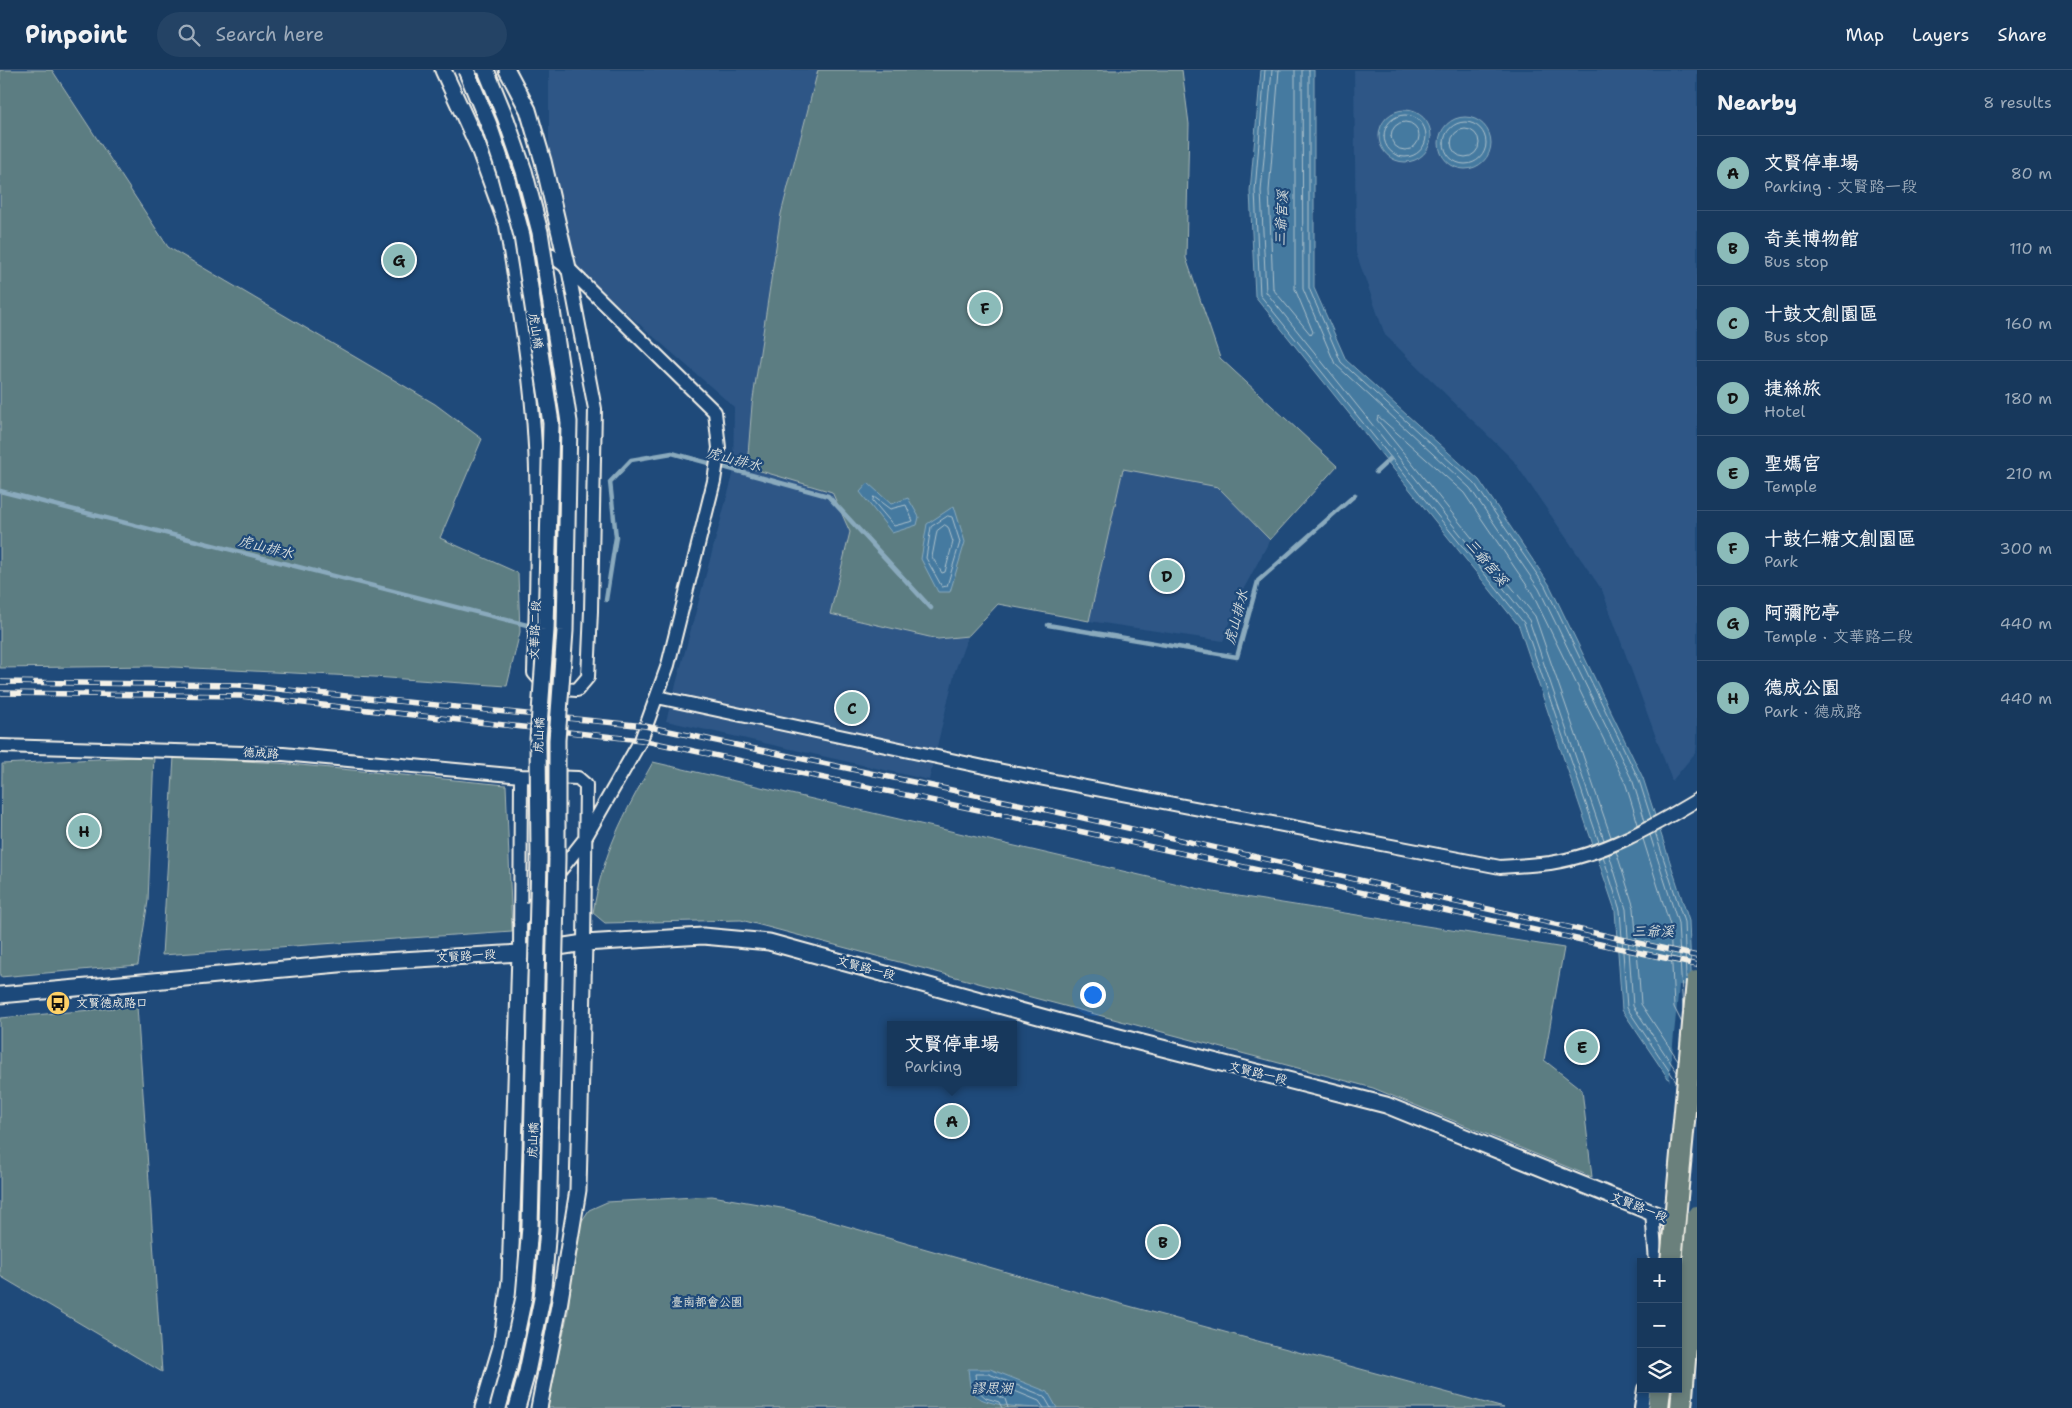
<!DOCTYPE html>
<html lang="en">
<head>
<meta charset="utf-8">
<style>
  :root { --surface:#17385c; --page:#244365; --text:#f1f3f6; --muted:#9eacbb; --line:#365272; --accent:#8bbbb9 }
  body { margin:0; font-family:"Shantell Sans","LXGW WenKai TC",sans-serif; background:var(--page); color:var(--text) }
  .controls { position:absolute; right:15px; bottom:15px; display:grid; overflow:hidden; border-radius:0px; box-shadow:0 2px 8px #0003 }
  .controls button { width:45px; height:45px; display:grid; place-items:center; padding:0; border:0; border-bottom:1px solid var(--line); background:var(--surface); color:var(--text); font:25px sans-serif }
  .you { position:absolute; left:1092px; top:924px; width:18px; height:18px; margin:-12px; border:4px solid #fff; border-radius:50%; background:#1a73e8; box-shadow:0 0 0 8px #1a73e833 }
  .badge { display:grid; place-items:center; width:32px; height:32px; border-radius:50%; background:var(--accent); color:#111; font-size:16px; font-weight:700 }
  .pin { position:absolute; translate:-50% -50%; border:2px solid #fff; box-shadow:0 1px 5px #0006 }
  .popup { position:absolute; left:887px; top:951px; width:130px; height:65px; box-sizing:border-box; display:grid; place-content:center; border-radius:0px; background:var(--surface); filter:drop-shadow(0 1px 4px #0005); font-size:16px; white-space:nowrap; color:var(--muted) }
  .popup b { font-size:19px; color:var(--text) }
  .popup::after { content:''; position:absolute; left:50%; top:100%; margin-left:-10px; border:10px solid transparent; border-top-color:var(--surface) }
  .list { margin:0; padding:0; list-style:none }
  h2 { display:flex; justify-content:space-between; align-items:center; height:65px; margin:0; padding:0 20px; font-size:21px }
  h2 small { font-size:16px; font-weight:400; color:var(--muted) }
  .list li { display:grid; grid-template-columns:32px 1fr auto; gap:15px; align-items:center; box-sizing:border-box; height:75px; padding:0 20px; border-top:1px solid var(--line) }
  .list b { display:block; font-size:19px; white-space:nowrap }
  .list p { margin:0; font-size:16px; white-space:nowrap; color:var(--muted) }
  .list em { font-size:16px; font-style:normal; color:var(--muted) }
  .icon { flex:none; width:28px; height:28px; fill:none; stroke:currentColor; stroke-width:2; stroke-linecap:round; stroke-linejoin:round }
  .map { position:relative; flex:none; width:1697px; height:1338px; overflow:hidden }
  header { display:flex; align-items:center; gap:30px; box-sizing:border-box; height:70px; padding:0 25px; background:var(--surface); border-bottom:1px solid var(--line) }
  header strong { font-size:24px }
  nav { display:flex; gap:28px; margin-inline-start:auto; font-size:18px }
  .search { width:350px; height:45px; background:var(--page); display:flex; align-items:center; gap:12px; box-sizing:border-box; padding:0 18px; border-radius:28px; color:var(--muted); font-size:19px }
  main { display:flex }
  aside { flex:1; background:var(--surface) }
  .map>svg:first-child { display:block }
  .built { fill:#2d5686 }
  .green { fill:#5c7d82; stroke:#a8b7b5 }
  .water { fill:#447aa0; stroke:#8aaabd }
  .pier { fill:#1f4a7a }
  .lines { fill:none; stroke-linecap:round; stroke-linejoin:round }
  .shore { stroke:#aec1cb; stroke-width:1 }
  .stream { stroke:#8aaabd; stroke-width:4.5 }
  .minor-casing { stroke:#f4f1e8; stroke-width:16 }
  .tertiary-casing { stroke:#f4f1e8; stroke-width:19 }
  .trunk-casing { stroke:#f4f1e8; stroke-width:24 }
  .minor { stroke:#1f4a7a; stroke-width:12 }
  .tertiary { stroke:#1f4a7a; stroke-width:15 }
  .trunk { stroke:#6a807c; stroke-width:20 }
  .rail-casing { stroke:#f4f1e8; stroke-width:5.5 }
  .rail { stroke:#1f4a7a; stroke-width:4; stroke-dasharray:11; stroke-linecap:butt }
  .tertiary-bridge-casing { stroke:#f4f1e8; stroke-width:19; stroke-linecap:butt }
  .trunk-bridge-casing { stroke:#f4f1e8; stroke-width:24; stroke-linecap:butt }
  .tertiary-bridge { stroke:#1f4a7a; stroke-width:15 }
  .trunk-bridge { stroke:#6a807c; stroke-width:20 }
  .labels { text-anchor:middle; stroke-width:4.5; stroke-linejoin:round; paint-order:stroke }
  .street-label { font-size:12px; fill:#f4f1e8; stroke:#1f4a7a }
  .poi-label { font-size:12px; fill:#f4f1e8; stroke:#1f4a7a; text-anchor:start }
  .park-label { font-size:12px; fill:#dde0d9; stroke:#1f4a7a }
  .water-label { font-size:14px; font-style:italic; fill:#dadfdd; stroke:#1f4a7a }
</style>
</head>
<body>
<header>
<strong>Pinpoint</strong>
<div class="search"><svg class="icon" aria-label="search" viewBox="0 0 24 24"><circle cx="10" cy="10" r="6"/><path d="M15 15l6 6"/></svg>Search here</div>
<nav><a>Map</a><a>Layers</a><a>Share</a></nav>
</header>
<main>
<div class="map">
<svg width="1697" height="1338" viewBox="0 0 1697 1338">
  <rect width="100%" height="100%" fill="#1f4a7a"/>
  <filter id="ink" filterUnits="userSpaceOnUse"><feTurbulence type="fractalNoise" baseFrequency=".02" numOctaves="2"/><feDisplacementMap in="SourceGraphic" scale="10" xChannelSelector="R" yChannelSelector="G"/><feConvolveMatrix kernelMatrix="1 2 1 2 8 2 1 2 1" color-interpolation-filters="sRGB"/></filter>
  <g filter="url(#ink)">
    <path class="built" d="M549,0h633l7,54 -3,134 34,100 117,108 -67,74 -27,50 -20,51 -134,-20 -91,-17 -30,32 -13,35 -26,109 -263,-59 67,-246 1,-68 -167,-146 -18,-101z
      M1354,0h343v673l-1,9 -24,29 -70,-191 -89,-130 -128,-125 -29,-82z"/>
    <path class="green" d="M0,0h52l116,177 267,157 47,35 -42,99 78,35 2,59 -13,54 -133,-9 -222,-11 -152,2z
      M818,0h364l7,54 -3,134 34,100 117,108 -67,74 -52,-53 -95,-18 -34,152 -91,-17 -30,32 -30,3 -108,-25 20,-82 -18,-40 -85,-25 5,-62 29,-191z
      M154,686l-6,145 -10,64 -138,12 2,-213z
      M174,687l105,6 227,22 6,146 -350,24z
      M653,692l560,130 351,56 -20,112 38,30 10,87 -219,-89 -632,-168 -136,3 -12,-10c10,-61 30,-97 60,-151z
      M137,936l25,366 -162,-96v-258z
      M712,1126l75,13 261,75 456,124h-957l21,-96 8,-82 13,-20 18,-8z"/>
    <path class="water" d="M1261,0h53v218l32,72 133,120 70,104 94,194 46,143 8,200 -75,-111 -7,-100 -96,-284 -264,-330 -5,-105z
      M1379 66a26 26 0 1 1 52 0a26 26 0 1 1-52 0Z
      M1439 73a26 26 0 1 1 52 0a26 26 0 1 1-52 0Z
      M868,413l23,21 17,-6 11,19 -2,8 -25,8 -32,-41z
      M954,436l11,36 -15,50h-12l-17,-33 6,-35z
      M968,1299h22l58,23 9,16c-20,0 -75,0 -85,-16 -3,-7 -3,-17 -4,-23z"/>
    <path class="pier" d="M1679,915l15,1 3,22v115l-28,-40z"/>
    <g class="lines">
      <path class="shore" d="M1265,0l-10,121 5,104 264,328 75,219
        M1272,0l-11,121 5,101 263,328 75,220
        M1279,0l-10,121 4,98 38,46 2,-3 -18,-43v-219
        M1302,0l1,219 32,75 135,124 69,101 94,193 12,39
        M1309,0v218l32,74 134,122 70,102 94,194 12,38
        M1384 66a21 21 0 1 1 42 0a21 21 0 1 1-42 0Z
        M1391 66a14 14 0 1 1 28 0a14 14 0 1 1-28 0Z
        M1444 73a21 21 0 1 1 42 0a21 21 0 1 1-42 0Z
        M1451 73a14 14 0 1 1 28 0a14 14 0 1 1-28 0Z
        M874,427l16,12 16,-4 7,16 -19,5 -21,-25z
        M948,446l4,1 8,25 -13,44 -5,1 -16,-29 5,-31z
        M945,455l3,2 5,15 -8,30 -3,1 -10,-16 5,-26z
        M1655,762l29,90 2,56
        M1650,765l28,88 5,88
        M1611,767l-76,-221 -158,-196 1,-4 86,77 68,100 94,192 12,39
        M1643,769l27,86 4,82 8,16
        M1616,781l18,57 7,96 37,56
        M1609,784l17,55 7,97 44,66
        M1603,786l17,54 7,98 49,73
        M1002,1338l-3,-6 -13,-4 -9,-8 -2,-16h14l55,22 7,12
        M1008,1338l-3,-9 -16,-7 -6,-5v-6l5,-1 51,21 5,7"/>
      <path class="stream" d="M1376,402l14,-13
        M0,421l527,134
        M606,530l10,-63 -6,-55 21,-22 41,-7 156,43 103,112
        M1048,555l189,32 21,-76 97,-86"/>
      <g class="minor-casing">
        <path id="minor" d="M505,150c12,75 26,150 30,226 4,76 1,151 -1,227l13,15 30,2 11,-13 3,-66 4,-202 -27,-141
          M517,160l51,38 147,144 4,36 -5,33 -46,184 -27,75 -57,100 -64,82
          M657,627l341,73 502,97c16,-1 33,-2 50,-4 53,-8 102,-36 147,-63
          M0,676l283,8 238,22
          M520,883l1,-177 57,2 8,7 -2,158
          M1652,1142l4,50
          M1641,1338l3,-19"/>
      </g>
      <g class="tertiary-casing">
        <path id="tertiary" d="M443,0l35,76 27,74
          M507,0l21,40 15,51 25,107
          M0,925l350,-32 170,-10 64,-10 119,-7 66,6 295,81 322,82 311,126
          M483,1338l18,-61 9,-67 10,-327
          M539,1338l20,-102 19,-116 6,-247"/>
      </g>
      <g class="trunk-casing">
        <path id="trunk" d="M1658,1338l2,-19"/>
      </g>
      <use href="#minor" class="minor"/>
      <use href="#tertiary" class="tertiary"/>
      <use href="#trunk" class="trunk"/>
      <g class="rail-casing">
        <path id="rail" d="M0,612l238,3 407,41 407,85 645,145
          M0,623l240,3 401,44 405,84 651,141"/>
      </g>
      <use href="#rail" class="rail"/>
      <g class="tertiary-bridge-casing">
        <path id="tertiary-bridge" d="M466,0l23,55 17,51 16,60 29,187 -5,207 -8,109 1,120 -9,368 -6,70 -15,71 -11,40
          M486,0l20,49 18,52 16,61 29,190 -4,209 -8,109v119l-9,370 -6,70 -15,73 -10,36"/>
      </g>
      <g class="trunk-bridge-casing">
        <path id="trunk-bridge" d="M1671,1192l26,-281
          M1681,1338l16,-192"/>
      </g>
      <use href="#tertiary-bridge" class="tertiary-bridge"/>
      <use href="#trunk-bridge" class="trunk-bridge"/>
    </g>
  </g>
  <defs>
    <g id="bus-disc" transform="scale(1.25)"><circle r="9.5" fill="#ffd166" stroke="#1f4a7a"/><path d="M-5-6H5V4H4V6H2V4H-2V6H-4V4H-5ZM-3.5-4V0h7V-4ZM-3.5 1.2v1.5H-2V1.2ZM2 1.2v1.5H3.5V1.2Z" fill="#111"/></g>
  </defs>
  <g fill-rule="evenodd">
    <use href="#bus-disc" x="58" y="933"/>
  </g>
  <g class="labels">
    <g class="street-label">
      <text transform="translate(536 261) rotate(81)" y="4">虎山橋</text>
      <text transform="translate(535 560) rotate(-88)" y="4">文華路二段</text>
      <text transform="translate(539 665) rotate(-88)" y="4">虎山橋</text>
      <text transform="translate(261 683) rotate(3)" y="4">德成路</text>
      <text transform="translate(466 886) rotate(-4)" y="4">文賢路一段</text>
      <text transform="translate(866 898) rotate(15)" y="4">文賢路一段</text>
      <text transform="translate(1258 1003) rotate(14)" y="4">文賢路一段</text>
      <text transform="translate(533 1070) rotate(-88)" y="4">虎山橋</text>
      <text transform="translate(1639 1137) rotate(22)" y="4">文賢路一段</text>
    </g>
    <g class="poi-label">
      <text x="76" y="937">文賢德成路口</text>
    </g>
    <g class="park-label">
      <text x="707" y="1236">臺南都會公園</text>
    </g>
    <g class="water-label">
      <text transform="translate(1281 148) rotate(-87)" y="5">三爺宮溪</text>
      <text transform="translate(734 389) rotate(15)" y="5">虎山排水</text>
      <text transform="translate(266 477) rotate(14)" y="5">虎山排水</text>
      <text transform="translate(1487 492) rotate(50)" y="5">三爺宮溪</text>
      <text transform="translate(1236 547) rotate(-75)" y="5">虎山排水</text>
      <text x="1653" y="866">三爺溪</text>
      <text x="992" y="1323">謬思湖</text>
    </g>
  </g>
</svg>
<div class="controls">
<button>+</button>
<button>−</button>
<button><svg class="icon" aria-label="layers" viewBox="0 0 24 24"><path d="M12 4l9 5-9 5-9-5zM3 14l9 5 9-5"/></svg></button>
</div>
<div class="you"></div>
<div class="pin badge" style="left:952px;top:1051px">A</div>
<div class="popup"><b>文賢停車場</b>Parking</div>
<div class="pin badge" style="left:1163px;top:1172px">B</div>
<div class="pin badge" style="left:852px;top:638px">C</div>
<div class="pin badge" style="left:1167px;top:506px">D</div>
<div class="pin badge" style="left:1582px;top:977px">E</div>
<div class="pin badge" style="left:985px;top:238px">F</div>
<div class="pin badge" style="left:399px;top:190px">G</div>
<div class="pin badge" style="left:84px;top:761px">H</div>
</div>
<aside>
<h2>Nearby<small>8 results</small></h2>
<ul class="list">
<li><span class="badge">A</span><div><b>文賢停車場</b><p>Parking · 文賢路一段</p></div><em>80 m</em></li>
<li><span class="badge">B</span><div><b>奇美博物館</b><p>Bus stop</p></div><em>110 m</em></li>
<li><span class="badge">C</span><div><b>十鼓文創園區</b><p>Bus stop</p></div><em>160 m</em></li>
<li><span class="badge">D</span><div><b>捷絲旅</b><p>Hotel</p></div><em>180 m</em></li>
<li><span class="badge">E</span><div><b>聖媽宮</b><p>Temple</p></div><em>210 m</em></li>
<li><span class="badge">F</span><div><b>十鼓仁糖文創園區</b><p>Park</p></div><em>300 m</em></li>
<li><span class="badge">G</span><div><b>阿彌陀亭</b><p>Temple · 文華路二段</p></div><em>440 m</em></li>
<li><span class="badge">H</span><div><b>德成公園</b><p>Park · 德成路</p></div><em>440 m</em></li>
</ul>
</aside>
</main>
</body>
</html>
